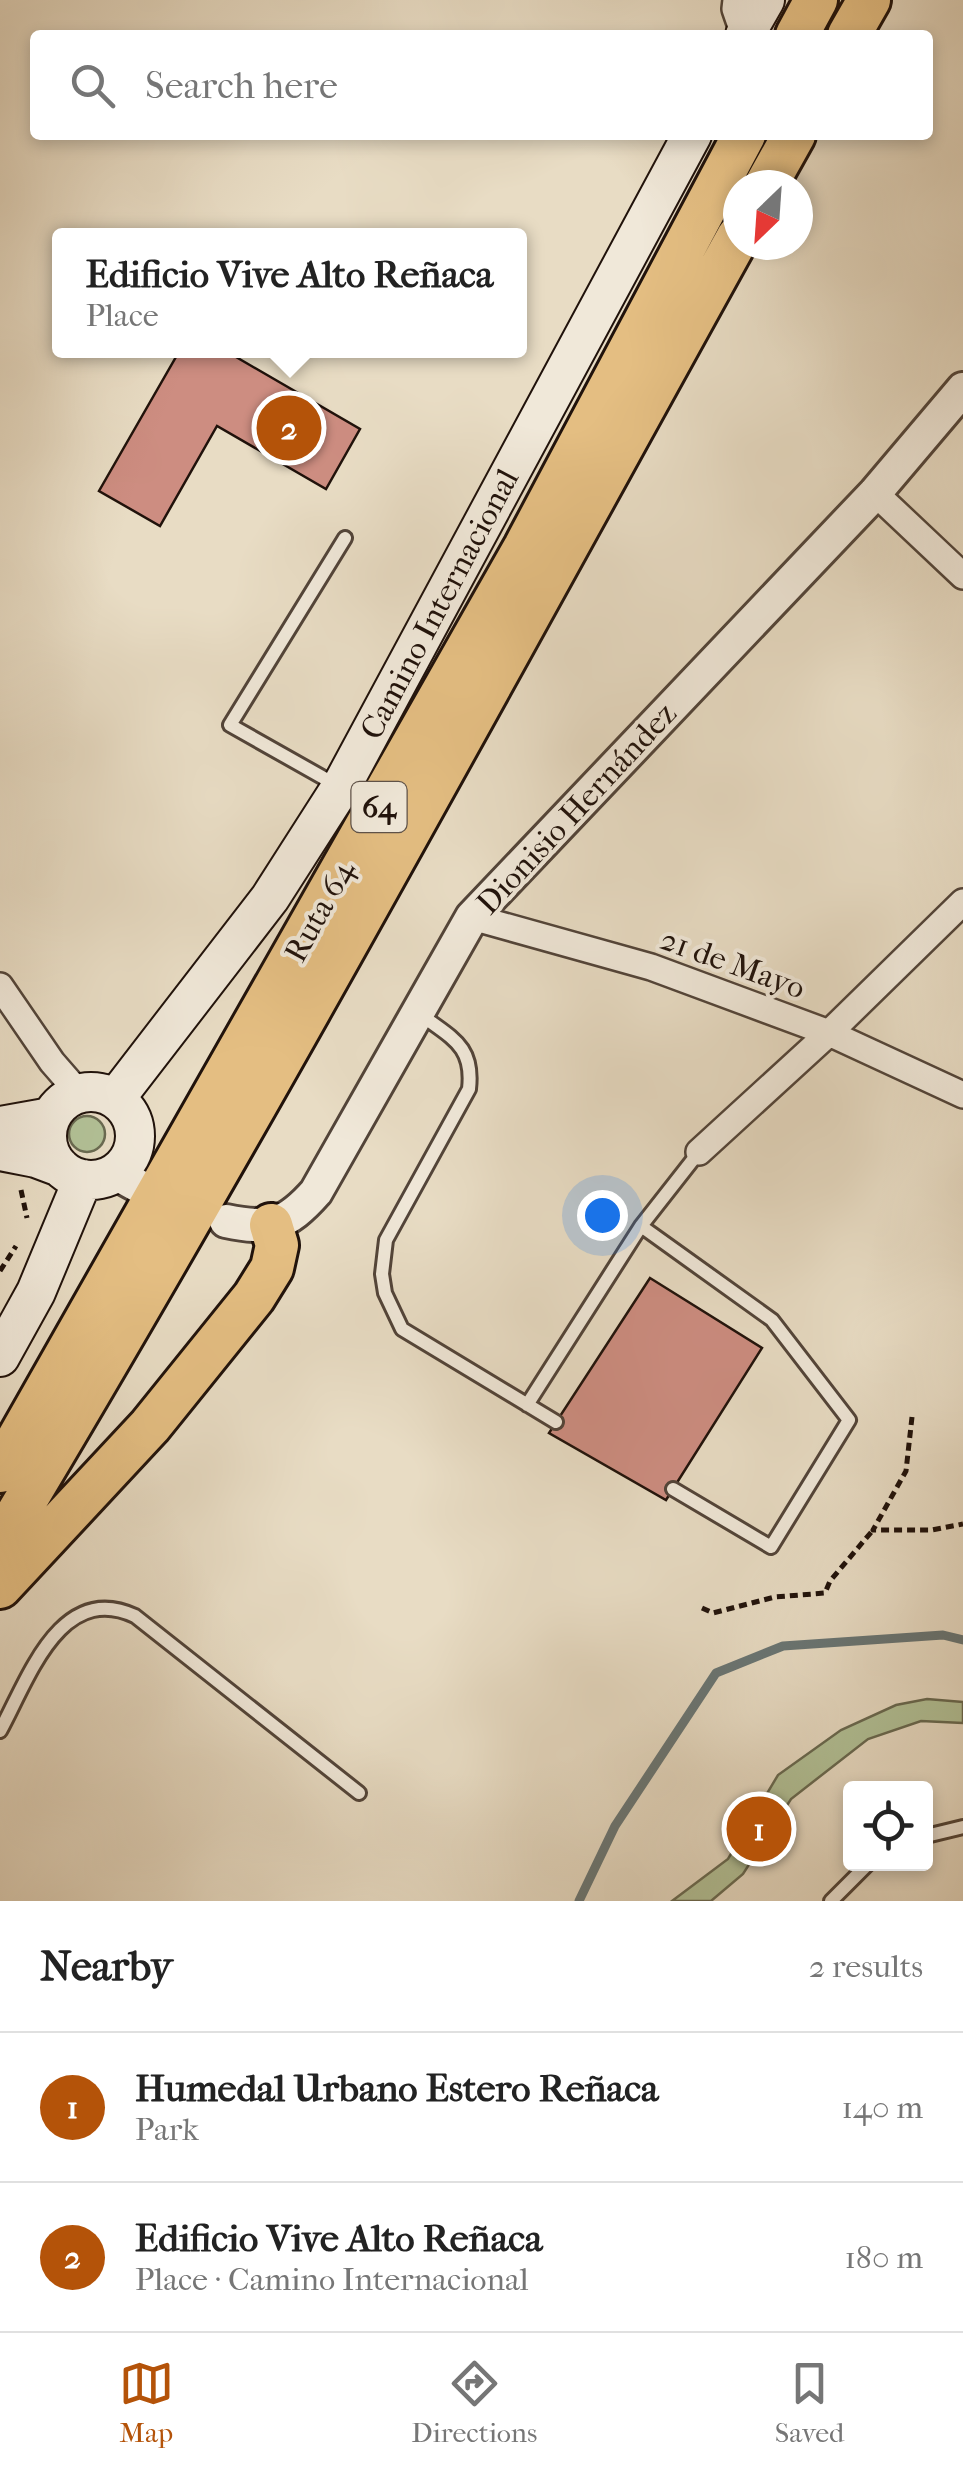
<!DOCTYPE html>
<html lang="en">
<head>
<meta charset="utf-8">
<style>
  :root { --surface:#fff; --page:#f6f6f6; --text:#222; --muted:#767676; --line:#e0e0e0; --accent:#b45309 }
  body { margin:0; font-family:"IM FELL French Canon",serif; background:var(--page); color:var(--text) }
  .controls { position:absolute; right:30px; bottom:30px; display:grid; overflow:hidden; border-radius:10px; box-shadow:0 5px 15px #0003 }
  .controls button { width:90px; height:90px; display:grid; place-items:center; padding:0; border:0; border-bottom:2px solid var(--line); background:var(--surface); color:var(--text); font:50px sans-serif }
  .compass { position:absolute; left:723px; top:170px; width:90px; height:90px; border-radius:50%; background:var(--surface); box-shadow:0 5px 15px #0003; rotate:205deg }
  .you { position:absolute; left:602px; top:1215px; width:35px; height:35px; margin:-25px; border:8px solid #fff; border-radius:50%; background:#1a73e8; box-shadow:0 0 0 15px #1a73e833 }
  .badge { display:grid; place-items:center; width:65px; height:65px; border-radius:50%; background:var(--accent); color:#fff; font-size:32px; font-weight:700 }
  .pin { position:absolute; translate:-50% -50%; border:5px solid #fff; box-shadow:0 2px 10px #0006 }
  .popup { position:absolute; left:52px; top:228px; width:475px; height:130px; box-sizing:border-box; display:grid; place-content:center; border-radius:10px; background:var(--surface); filter:drop-shadow(0 2px 8px #0005); font-size:32px; white-space:nowrap; color:var(--muted) }
  .popup b { font-size:38px; color:var(--text) }
  .popup::after { content:''; position:absolute; left:50%; top:100%; margin-left:-20px; border:20px solid transparent; border-top-color:var(--surface) }
  .list { margin:0; padding:0; list-style:none }
  h2 { display:flex; justify-content:space-between; align-items:center; height:130px; margin:0; padding:0 40px; font-size:42px }
  h2 small { font-size:32px; font-weight:400; color:var(--muted) }
  .list li { display:grid; grid-template-columns:65px 1fr auto; gap:30px; align-items:center; box-sizing:border-box; height:150px; padding:0 40px; border-top:2px solid var(--line) }
  .list b { display:block; font-size:38px; white-space:nowrap }
  .list p { margin:0; font-size:32px; white-space:nowrap; color:var(--muted) }
  .list em { font-size:32px; font-style:normal; color:var(--muted) }
  .icon { flex:none; width:55px; height:55px; fill:none; stroke:currentColor; stroke-width:2; stroke-linecap:round; stroke-linejoin:round }
  .map { position:relative; flex:none; width:963px; height:1901px; overflow:hidden }
  .search { position:absolute; background:var(--surface); box-shadow:0 5px 15px #0003; left:30px; right:30px; top:30px; height:110px; display:flex; align-items:center; gap:25px; box-sizing:border-box; padding:0 35px; border-radius:10px; color:var(--muted); font-size:38px }
  .sheet { height:430px; background:var(--surface) }
  nav { display:flex; justify-content:space-around; align-items:center; box-sizing:border-box; height:140px; border-top:2px solid var(--line); background:var(--surface); font-size:28px; color:var(--muted) }
  nav a { display:grid; justify-items:center; gap:5px }
  nav .on { color:var(--accent) }
  .map>svg:first-child { display:block }
  .green { fill:#b2c197; stroke:#696a51; stroke-width:2.5 }
  .lines { fill:none; stroke-linecap:round; stroke-linejoin:round }
  .stream { stroke:#697675; stroke-width:9 }
  .building { fill:#cd8d81; stroke:#20120b; stroke-width:2.5 }
  .service-casing { stroke:#524439; stroke-width:18 }
  .minor-casing { stroke:#524439; stroke-width:30 }
  .tertiary-casing { stroke:#524439; stroke-width:38 }
  .secondary-casing { stroke:#20120b; stroke-width:42 }
  .trunk-casing { stroke:#20120b; stroke-width:48 }
  .path { stroke:#20120b; stroke-width:5; stroke-dasharray:8 5; stroke-linecap:butt }
  .service { stroke:#f0e8d9; stroke-width:12 }
  .minor { stroke:#f0e8d9; stroke-width:25 }
  .tertiary { stroke:#f0e8d9; stroke-width:32 }
  .secondary { stroke:#f0e8d9; stroke-width:38 }
  .trunk { stroke:#e4be82; stroke-width:42 }
  .labels { text-anchor:middle; stroke-width:8; stroke-linejoin:round; paint-order:stroke }
  .shield { fill:#f0e8d9; stroke:#5e5249; stroke-width:2.5 }
  .shield-label { font-size:30px; font-weight:bold; fill:#20120b }
  .street-label { font-size:32px; fill:#20120b; stroke:#f0e8d9 }
</style>
</head>
<body>
<div class="map">
<svg width="963" height="1901" viewBox="0 0 963 1901">
  <rect width="100%" height="100%" fill="#e8dcc4"/>
  <filter id="stains"><feTurbulence type="fractalNoise" baseFrequency=".002" numOctaves="4"/><feColorMatrix values="0 0 0 0 .2 0 0 0 0 .09 0 0 0 0 .02 0 0 0 .5 -.17"/></filter>
  <radialGradient id="worn" r=".72"><stop offset=".6" stop-color="#630" stop-opacity="0"/><stop offset="1" stop-color="#630" stop-opacity=".3"/></radialGradient>
  <path class="green" d="M69 1134a18 18 0 1 1 36 0a18 18 0 1 1-36 0Z
    M927,1699l36,3v21l-42,-2 -53,18 -77,60 -48,75 -32,27h-39l56,-42 50,-84 63,-45 55,-25z"/>
  <g class="lines">
    <path class="stream" d="M579,1901l36,-75 101,-153 67,-27 160,-11 20,5"/>
  </g>
  <path class="building" d="M180,350h44l136,79 -34,60 -109,-63 -57,100 -61,-35z
    M650,1278l112,70 -96,152 -117,-67z"/>
  <g class="lines">
    <g class="service-casing">
      <path id="service" d="M338,786l-108,-61 115,-187
        M420,1014c31,24 54,31 49,75l-83,151 -4,34 3,19 17,36 154,93
        M641,1226l131,94 77,100 -78,127 -98,-58
        M527,1405l114,-179 58,-74
        M0,1731c28,-51 60,-150 135,-115l224,177
        M926,1836l37,-9
        M831,1901l37,-37"/>
    </g>
    <g class="minor-casing">
      <path id="minor" d="M736,0l-1,9 9,26
        M875,493l88,83
        M472,917l179,50 178,66 134,62
        M0,986l52,76 27,31
        M699,1152l130,-119 134,-131"/>
    </g>
    <g class="tertiary-casing">
      <path id="tertiary" d="M115,1173l29,16
        M226,1221c43,9 60,5 90,-29l156,-275 403,-424 88,-104"/>
    </g>
    <g class="secondary-casing">
      <path id="secondary" d="M745,35l20,-35
        M47 1136a44 44 0 1 1 88 0a44 44 0 1 1-88 0Z
        M115,1099l155,-201 71,-111 351,-652
        M0,1126l51,-9
        M0,1151l36,7 24,9
        M0,1357l36,-65 47,-113"/>
    </g>
    <g class="trunk-casing">
      <path id="trunk" d="M797,35l19,-35
        M849,35l20,-35
        M766,185l28,-50
        M0,1471l525,-924 219,-412
        M0,1543c258,-429 496,-869 738,-1306
        M0,1587l150,-161 104,-129 18,-29 5,-23 -6,-20"/>
    </g>
    <path class="path" d="M21,1190l6,28
      M0,1271l16,-25
      M912,1417l-6,54 -33,59h59l31,-6
      M702,1608l11,5 62,-16 50,-4 5,-12 43,-51"/>
    <use href="#service" class="service"/>
    <use href="#minor" class="minor"/>
    <use href="#tertiary" class="tertiary"/>
    <use href="#secondary" class="secondary"/>
    <use href="#trunk" class="trunk"/>
  </g>
  <g class="labels">
    <rect class="shield" x="351.5" y="782" width="55" height="50" rx="8"/>
    <g class="shield-label">
      <text x="379" y="817">64</text>
    </g>
    <g class="street-label">
      <text transform="translate(439 604) rotate(-62)" y="11">Camino Internacional</text>
      <text transform="translate(576 808) rotate(-47)" y="11">Dionisio Hernández</text>
      <text transform="translate(319 911) rotate(-61)" y="11">Ruta 64</text>
      <text transform="translate(733 963) rotate(20)" y="11">21 de Mayo</text>
    </g>
  </g>
  <rect width="100%" height="100%" filter="url(#stains)"/>
  <rect width="100%" height="100%" fill="url(#worn)"/>
</svg>
<div class="controls">
<button><svg class="icon" aria-label="locate" viewBox="0 0 24 24"><circle cx="12" cy="12" r="6"/><path d="M12 2v4M12 18v4M2 12h4M18 12h4"/></svg></button>
</div>
<svg class="compass" viewBox="-18 -18 36 36"><path d="M0-13l5 13h-10z" fill="#e53935"/><path d="M0 13l5-13h-10z" fill="#767676"/></svg>
<div class="you"></div>
<div class="pin badge" style="left:759px;top:1829px">1</div>
<div class="pin badge" style="left:289px;top:428px">2</div>
<div class="popup"><b>Edificio Vive Alto Reñaca</b>Place</div>
<div class="search"><svg class="icon" aria-label="search" viewBox="0 0 24 24"><circle cx="10" cy="10" r="6"/><path d="M15 15l6 6"/></svg>Search here</div>
</div>
<section class="sheet">
<h2>Nearby<small>2 results</small></h2>
<ul class="list">
<li><span class="badge">1</span><div><b>Humedal Urbano Estero Reñaca</b><p>Park</p></div><em>140 m</em></li>
<li><span class="badge">2</span><div><b>Edificio Vive Alto Reñaca</b><p>Place · Camino Internacional</p></div><em>180 m</em></li>
</ul>
</section>
<nav>
<a class="on"><svg class="icon" aria-label="map" viewBox="0 0 24 24"><path d="M3 6l6-2 6 2 6-2v14l-6 2-6-2-6 2zM9 4v14M15 6v14"/></svg>Map</a>
<a><svg class="icon" aria-label="directions" viewBox="0 0 24 24"><path d="M12 3l9 9-9 9-9-9zM9 14v-3h6M13 9l2 2-2 2"/></svg>Directions</a>
<a><svg class="icon" aria-label="saved" viewBox="0 0 24 24"><path d="M7 4h10v16l-5-4-5 4z"/></svg>Saved</a>
</nav>
</body>
</html>
